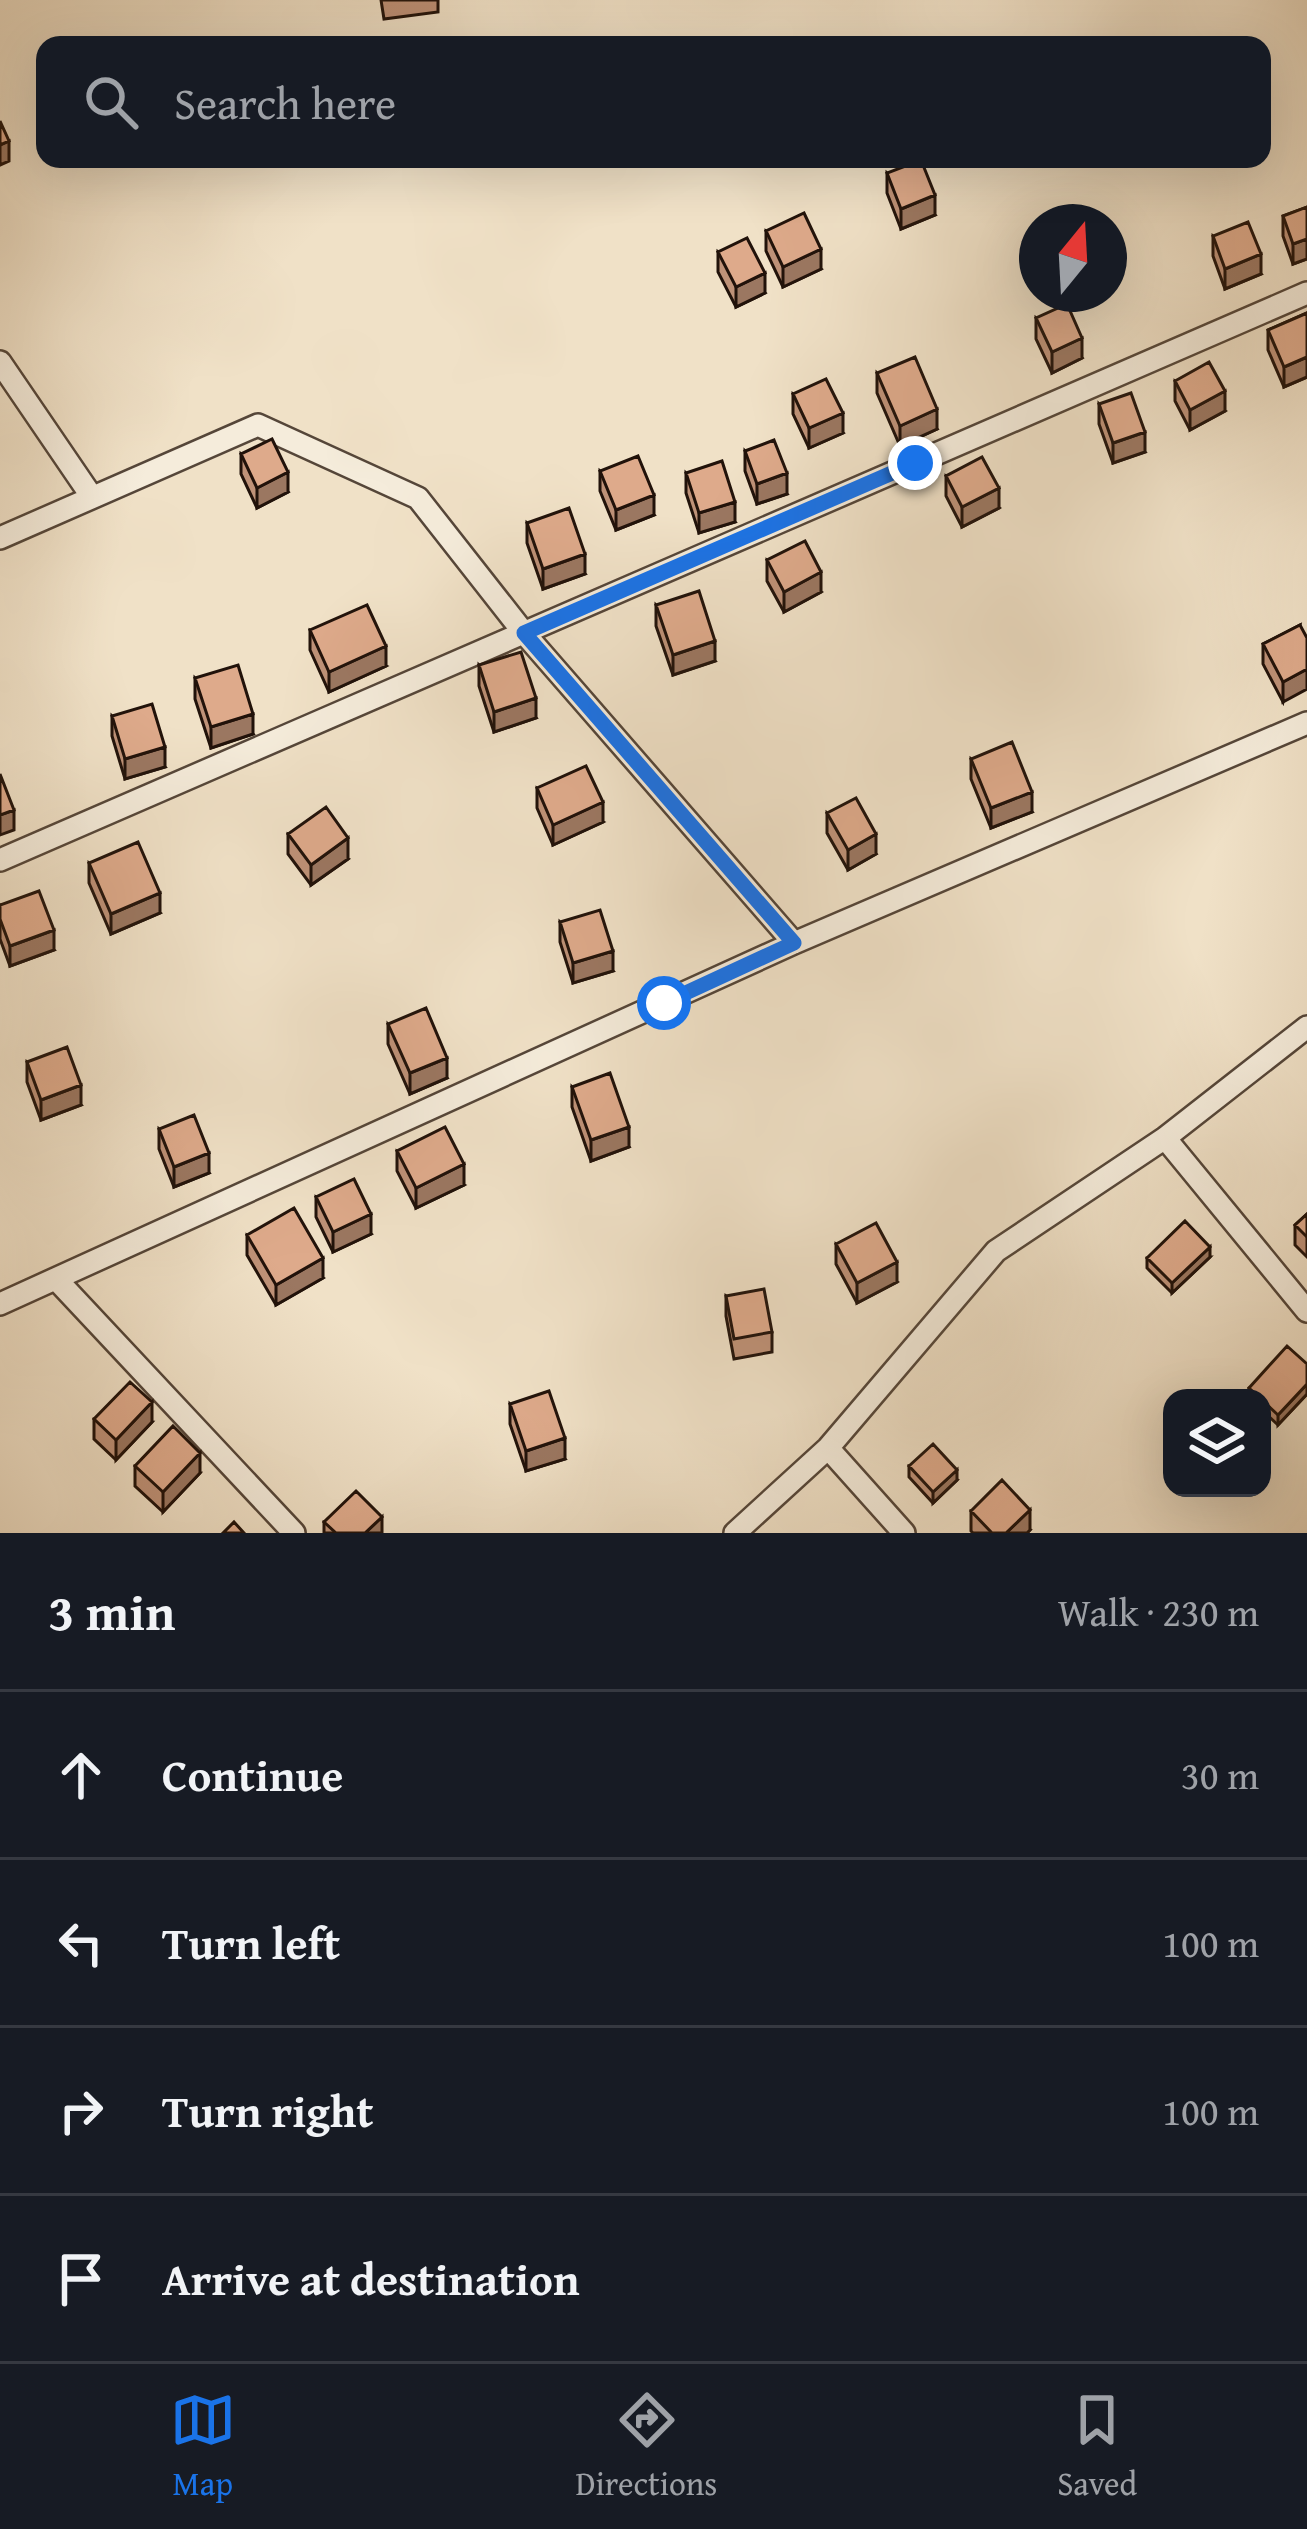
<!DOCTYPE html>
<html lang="en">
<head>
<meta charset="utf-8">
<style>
  :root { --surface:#171b24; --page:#20242c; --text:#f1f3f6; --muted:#9ea1a6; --line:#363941; --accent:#1a73e8 }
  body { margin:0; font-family:"Gentium Book Plus",serif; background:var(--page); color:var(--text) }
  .controls { position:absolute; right:36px; bottom:36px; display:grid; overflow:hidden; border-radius:24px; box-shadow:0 12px 48px #0002 }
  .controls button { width:108px; height:108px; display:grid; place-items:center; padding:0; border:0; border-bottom:3px solid var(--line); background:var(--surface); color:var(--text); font:60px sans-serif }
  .compass { position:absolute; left:1019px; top:204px; width:108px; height:108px; border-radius:50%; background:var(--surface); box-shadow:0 12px 48px #0002; rotate:18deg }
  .stop { position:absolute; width:36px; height:36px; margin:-27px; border:9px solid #1a73e8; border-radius:50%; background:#fff }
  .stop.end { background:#1a73e8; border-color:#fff; box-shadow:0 3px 12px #0008 }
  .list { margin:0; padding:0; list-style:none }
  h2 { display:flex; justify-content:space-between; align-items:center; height:156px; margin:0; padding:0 48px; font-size:51px }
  h2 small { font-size:39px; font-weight:400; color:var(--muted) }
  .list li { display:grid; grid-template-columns:78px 1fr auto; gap:36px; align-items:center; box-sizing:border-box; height:168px; padding:0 48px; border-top:3px solid var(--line) }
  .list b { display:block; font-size:45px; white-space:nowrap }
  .list em { font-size:39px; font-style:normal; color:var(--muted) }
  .icon { flex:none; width:66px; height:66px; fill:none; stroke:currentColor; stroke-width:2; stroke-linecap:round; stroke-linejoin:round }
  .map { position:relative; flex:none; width:1307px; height:1533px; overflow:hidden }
  .search { position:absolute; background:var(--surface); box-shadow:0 12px 48px #0002; left:36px; right:36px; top:36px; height:132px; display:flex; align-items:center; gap:30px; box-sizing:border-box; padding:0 42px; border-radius:24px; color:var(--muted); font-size:45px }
  .sheet { height:828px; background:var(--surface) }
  nav { display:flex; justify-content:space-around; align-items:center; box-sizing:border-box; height:168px; border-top:3px solid var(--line); background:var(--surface); font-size:33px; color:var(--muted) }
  nav a { display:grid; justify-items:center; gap:6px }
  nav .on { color:var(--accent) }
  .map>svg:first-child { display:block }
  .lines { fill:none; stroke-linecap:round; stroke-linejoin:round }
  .minor-casing { stroke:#554639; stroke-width:26 }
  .minor { stroke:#f5ecdb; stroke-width:21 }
  .wall { fill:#bf9278; stroke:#21120a; stroke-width:3 }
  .shaded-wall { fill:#9b7761; stroke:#21120a; stroke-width:3 }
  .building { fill:#deaa8b; stroke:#21120a; stroke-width:3 }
  .route { stroke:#1a73e8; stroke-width:15 }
</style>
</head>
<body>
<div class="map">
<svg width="1307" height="1533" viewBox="0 0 1307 1533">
  <rect width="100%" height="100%" fill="#f0e1c7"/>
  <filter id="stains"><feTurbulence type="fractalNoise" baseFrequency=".00167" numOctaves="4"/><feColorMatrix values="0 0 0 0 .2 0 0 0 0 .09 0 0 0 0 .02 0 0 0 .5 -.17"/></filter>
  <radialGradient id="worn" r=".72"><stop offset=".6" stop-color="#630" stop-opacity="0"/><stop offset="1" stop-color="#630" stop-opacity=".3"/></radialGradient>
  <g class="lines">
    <g class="minor-casing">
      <path id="minor" d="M0,362l92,135
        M0,538l258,-113 160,73 106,135 270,310
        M0,860l1307,-567
        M1165,1138l142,173
        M56,1279l238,254
        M0,1304l794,-361 513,-220
        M828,1448l76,85
        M735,1533l93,-85 168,-197 169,-113 142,-111"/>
    </g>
    <use href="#minor" class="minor"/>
  </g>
  <path class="wall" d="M381,0h57v12l-54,7z
    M887,173l48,42 -34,14 -14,-36z
    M1307,207v52l-14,5 -10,-28v-20z
    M766,231l55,38 -38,18 -17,-36z
    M1213,236l48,38 -36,15 -12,-33z
    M718,252l47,41 -29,14 -18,-35z
    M1307,313v64l-23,10 -16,-37v-20z
    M1036,318l46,40 -30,15 -16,-34z
    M877,373l60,56 -37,17 -23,-53z
    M1175,381l50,30 -35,19 -15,-29z
    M793,394l50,39 -34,15 -16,-34z
    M1099,404l46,48 -32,11 -14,-39z
    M745,451l42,43 -30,10 -12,-33z
    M241,454l47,38 -31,16 -16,-34z
    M600,471l54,44 -38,15 -16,-39z
    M686,473l49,49 -36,11 -13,-40z
    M946,476l53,32 -37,19 -16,-31z
    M527,523l58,51 -42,15 -16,-46z
    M767,560l54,32 -37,20 -17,-31z
    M656,605l59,56 -42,14 -17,-49z
    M1300,625l-17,77 -20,-38v-20z
    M310,630l76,36 -57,26 -19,-42z
    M479,665l57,53 -42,14 -15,-46z
    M195,678l58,56 -42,14 -16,-49z
    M112,716l53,51 -40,12 -13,-43z
    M971,759l61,53 -41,16 -20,-49z
    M537,788l66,34 -50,23 -16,-37z
    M827,813l49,41 -28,16 -21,-37z
    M288,834l60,25 -37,26 -23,-31z
    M89,863l71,50 -49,21 -22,-51z
    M0,905l54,45 -44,16 -10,-27z
    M560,922l53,49 -40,12 -13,-41z
    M388,1024l59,54 -37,16 -22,-50z
    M27,1062l54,43 -40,15 -14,-38z
    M572,1087l57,60 -38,14 -19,-54z
    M159,1129l50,44 -35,14 -15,-38z
    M397,1151l67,34 -48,23 -19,-37z
    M316,1197l55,37 -38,18 -17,-35z
    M1307,1214v43l-12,-12v-20z
    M247,1235l76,43 -47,27 -29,-50z
    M836,1244l61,38 -40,21 -21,-39z
    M1210,1257l-38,36 -25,-25v-10z
    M726,1296l46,36v20l-38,7 -8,-43z
    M1307,1364v30l-29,31 -16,-15v-12h-13v-10z
    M510,1404l55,55 -39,12 -16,-47z
    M94,1419l58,3 -36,38 -22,-21z
    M135,1466l65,7 -37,39 -28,-26z
    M909,1466l48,14 -24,23 -24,-26z
    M971,1511l59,19 -3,3h-54l-2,-2z
    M324,1522l58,11h-58z"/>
  <path class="shaded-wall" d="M9,141v20l-9,4v-20z
    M935,195v20l-34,14v-20z
    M1307,239v20l-14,5v-20z
    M821,249v20l-38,18v-20z
    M1261,254v20l-36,15v-20z
    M765,273v20l-29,14v-20z
    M1082,338v20l-30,15v-21z
    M1307,357v20l-23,10v-20z
    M1225,391v20l-35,19v-20z
    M937,409v20l-37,17v-20z
    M843,413v20l-34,15v-20z
    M1145,432v20l-32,11v-20z
    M288,472v20l-31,16v-20z
    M787,473v21l-30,10v-20z
    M999,488v20l-37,19v-20z
    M654,495v20l-38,15v-20z
    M735,502v20l-36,11v-20z
    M585,554v20l-42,15v-20z
    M821,572v20l-37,20v-20z
    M715,641v20l-42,14v-20z
    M386,646v20l-57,26v-20z
    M1307,669v20l-24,13v-20z
    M536,698v20l-42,14v-20z
    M253,714v20l-42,14v-21z
    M165,747v20l-40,12v-20z
    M1032,792v20l-41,16v-20z
    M603,802v20l-50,23v-20z
    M14,810v20l-14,5v-20z
    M876,834v20l-28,16v-20z
    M348,838v21l-37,26v-20z
    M160,893v20l-49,21v-20z
    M54,930v20l-44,16v-20z
    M613,951v20l-40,12v-20z
    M447,1058v20l-37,16v-21z
    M81,1085v20l-40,15v-20z
    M629,1127v20l-38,14v-21z
    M209,1153v20l-35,14v-20z
    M464,1164v21l-48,23v-20z
    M371,1214v20l-38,18v-20z
    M1210,1247v10l-38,36v-10z
    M323,1258v20l-47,27v-20z
    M897,1262v20l-40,21v-20z
    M1307,1384v10l-29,31v-10z
    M152,1402v20l-36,38v-20z
    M565,1438v21l-39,12v-20z
    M200,1453v20l-37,39v-20z
    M957,1470v10l-24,23v-11z
    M1030,1510v20l-3,3h-21z
    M382,1517v16h-17z"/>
  <path class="building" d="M0,121l9,20 -9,4z
    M921,160l14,35 -34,14 -14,-36z
    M1307,207v32l-14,5 -10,-28z
    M804,213l17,36 -38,18 -17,-36z
    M1248,222l13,32 -36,15 -12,-33z
    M747,238l18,35 -29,14 -18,-35z
    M1067,304l15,34 -30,14 -16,-34z
    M1307,313v44l-23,10 -16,-37z
    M915,357l22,52 -37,17 -23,-53z
    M1209,362l16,29 -35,19 -15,-29z
    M826,379l17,34 -34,15 -16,-34z
    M1131,393l14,39 -32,11 -14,-39z
    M272,439l16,33 -31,16 -16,-34z
    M774,440l13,33 -30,11 -12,-33z
    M638,456l16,39 -38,15 -16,-39z
    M982,457l17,31 -37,19 -16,-31z
    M722,461l13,41 -36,11 -13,-40z
    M569,508l16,46 -42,15 -16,-46z
    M805,541l16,31 -37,20 -17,-32z
    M699,591l16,50 -42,14 -17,-50z
    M367,605l19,41 -57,26 -19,-42z
    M1300,625l7,13v31l-24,13 -20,-38z
    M521,652l15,46 -42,14 -15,-47z
    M238,665l15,49 -42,13 -16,-49z
    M152,704l13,43 -40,12 -13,-43z
    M1012,742l20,50 -41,16 -20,-49z
    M586,766l17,36 -50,23 -16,-37z
    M0,774l14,36 -14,5z
    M856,798l20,36 -28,16 -21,-37z
    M326,807l22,31 -37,27 -23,-31z
    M138,842l22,51 -49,21 -22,-51z
    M39,891l15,39 -44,16 -10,-27v-14z
    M600,910l13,41 -40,12 -13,-41z
    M426,1008l21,50 -37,15 -22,-49z
    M67,1047l14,38 -40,15 -14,-38z
    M610,1073l19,54 -38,13 -19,-53z
    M194,1115l15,38 -35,14 -15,-38z
    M445,1127l19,37 -48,24 -19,-37z
    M354,1179l17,35 -38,18 -17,-35z
    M294,1208l29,50 -47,27 -29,-50z
    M1307,1214v23l-12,-12z
    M1185,1221l25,26 -38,36 -25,-25z
    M876,1223l21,39 -40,21 -21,-39z
    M764,1289l8,43 -38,7 -8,-43z
    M1287,1346l20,18v20l-29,31 -29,-27z
    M130,1382l22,20 -36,38 -22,-21z
    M549,1391l16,47 -39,13 -16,-47z
    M173,1426l27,27 -37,39 -28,-26z
    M933,1444l24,26 -24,22 -24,-26z
    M1002,1480l28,30 -24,23h-14l-21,-22z
    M356,1491l26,26 -17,16h-29l-12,-11z
    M234,1522l10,11h-21z"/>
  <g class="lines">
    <path class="route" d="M664,1003l130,-60 -270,-310 391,-170"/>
  </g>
  <rect width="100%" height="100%" filter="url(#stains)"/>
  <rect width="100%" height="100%" fill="url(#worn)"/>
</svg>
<div class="controls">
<button><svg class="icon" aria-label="layers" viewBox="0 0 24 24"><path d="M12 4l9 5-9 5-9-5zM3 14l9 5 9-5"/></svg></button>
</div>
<svg class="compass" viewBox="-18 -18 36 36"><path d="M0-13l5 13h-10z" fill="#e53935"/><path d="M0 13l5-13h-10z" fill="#9ea1a6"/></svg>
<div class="stop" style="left:664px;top:1003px"></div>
<div class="stop end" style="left:915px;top:463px"></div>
<div class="search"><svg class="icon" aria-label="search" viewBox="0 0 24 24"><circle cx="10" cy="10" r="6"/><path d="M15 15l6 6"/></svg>Search here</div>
</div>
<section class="sheet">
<h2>3 min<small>Walk · 230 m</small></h2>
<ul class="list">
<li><svg class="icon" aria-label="ahead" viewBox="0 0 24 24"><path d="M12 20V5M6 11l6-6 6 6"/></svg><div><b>Continue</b></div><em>30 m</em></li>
<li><svg class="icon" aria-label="left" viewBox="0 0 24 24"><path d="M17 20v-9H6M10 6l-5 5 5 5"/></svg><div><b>Turn left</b></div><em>100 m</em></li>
<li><svg class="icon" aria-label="right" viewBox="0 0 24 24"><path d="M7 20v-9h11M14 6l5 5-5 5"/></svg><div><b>Turn right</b></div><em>100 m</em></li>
<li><svg class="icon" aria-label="arrive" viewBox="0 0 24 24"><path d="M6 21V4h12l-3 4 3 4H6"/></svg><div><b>Arrive at destination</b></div></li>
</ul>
</section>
<nav>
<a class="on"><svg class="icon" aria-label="map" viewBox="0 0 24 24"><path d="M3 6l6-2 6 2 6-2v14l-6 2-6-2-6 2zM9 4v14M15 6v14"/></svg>Map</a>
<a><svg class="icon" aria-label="directions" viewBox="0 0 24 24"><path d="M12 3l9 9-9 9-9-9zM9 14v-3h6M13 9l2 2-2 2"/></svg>Directions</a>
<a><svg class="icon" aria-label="saved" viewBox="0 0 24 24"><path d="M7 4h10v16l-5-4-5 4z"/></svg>Saved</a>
</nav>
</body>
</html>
